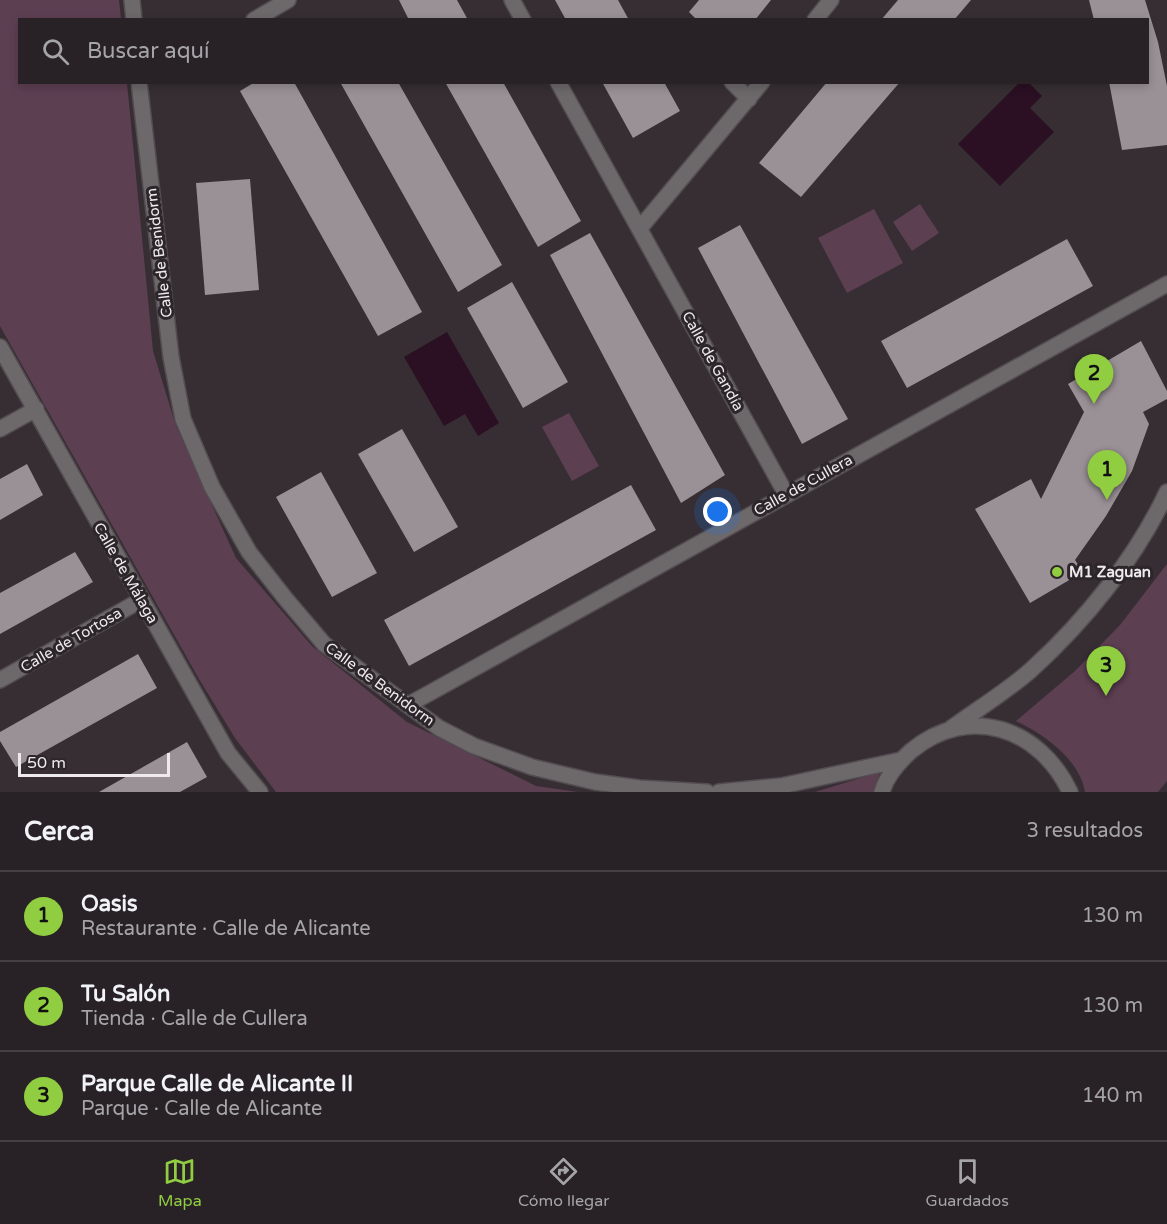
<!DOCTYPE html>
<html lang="es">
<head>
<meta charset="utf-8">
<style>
  :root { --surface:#282226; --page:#302a2e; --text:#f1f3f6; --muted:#a5a4a7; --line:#443f43; --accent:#90cd40 }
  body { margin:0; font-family:"Varela Round",sans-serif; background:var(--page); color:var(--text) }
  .scale { position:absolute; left:18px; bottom:15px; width:152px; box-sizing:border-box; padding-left:6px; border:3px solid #eee9ec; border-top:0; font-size:16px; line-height:21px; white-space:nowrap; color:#eee9ec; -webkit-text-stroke:4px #2c2529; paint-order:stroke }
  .you { position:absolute; left:718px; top:512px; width:21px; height:21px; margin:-15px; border:4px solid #fff; border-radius:50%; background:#1a73e8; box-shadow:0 0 0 9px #1a73e833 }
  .badge { display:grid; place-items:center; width:39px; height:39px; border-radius:50%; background:var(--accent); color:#111; font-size:20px; font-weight:700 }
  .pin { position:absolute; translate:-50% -50px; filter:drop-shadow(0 2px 3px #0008) }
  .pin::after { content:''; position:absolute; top:32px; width:21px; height:18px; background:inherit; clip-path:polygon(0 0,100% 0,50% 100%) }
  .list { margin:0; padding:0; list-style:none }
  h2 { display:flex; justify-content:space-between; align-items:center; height:78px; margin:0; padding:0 24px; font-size:26px }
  h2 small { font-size:20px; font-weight:400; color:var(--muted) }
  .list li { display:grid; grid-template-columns:39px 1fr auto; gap:18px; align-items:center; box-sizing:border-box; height:90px; padding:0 24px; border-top:2px solid var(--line) }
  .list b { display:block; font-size:22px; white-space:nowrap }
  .list p { margin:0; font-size:20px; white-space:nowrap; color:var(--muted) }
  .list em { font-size:20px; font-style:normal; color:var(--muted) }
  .icon { flex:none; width:33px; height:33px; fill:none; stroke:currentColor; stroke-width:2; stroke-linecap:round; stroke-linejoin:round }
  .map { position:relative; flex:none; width:1167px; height:792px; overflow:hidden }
  .search { position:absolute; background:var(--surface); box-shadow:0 3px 9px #0003; left:18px; right:18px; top:18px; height:66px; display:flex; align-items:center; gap:15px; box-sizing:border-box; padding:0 21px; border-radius:0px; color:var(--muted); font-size:22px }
  .sheet { height:348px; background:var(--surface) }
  nav { display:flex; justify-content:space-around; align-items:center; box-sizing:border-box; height:84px; border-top:2px solid var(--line); background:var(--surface); font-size:16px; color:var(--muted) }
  nav a { display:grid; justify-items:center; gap:3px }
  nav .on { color:var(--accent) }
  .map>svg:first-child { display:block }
  .green { fill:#5d3f52 }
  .water { fill:#2b1023 }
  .building { fill:#9a9196 }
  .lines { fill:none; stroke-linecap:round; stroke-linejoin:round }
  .minor-casing { stroke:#534c51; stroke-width:18 }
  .minor { stroke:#6d696b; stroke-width:15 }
  .poi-dot { fill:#90cd40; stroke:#2c2529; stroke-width:2 }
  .labels { text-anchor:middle; stroke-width:6; stroke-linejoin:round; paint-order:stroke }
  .street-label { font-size:15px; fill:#eee9ec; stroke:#2c2529 }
  .poi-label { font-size:15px; font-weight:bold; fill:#eee9ec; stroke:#2c2529; text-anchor:start }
</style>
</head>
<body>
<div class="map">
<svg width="1167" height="792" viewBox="0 0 1167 792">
  <rect width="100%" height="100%" fill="#362e33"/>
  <path class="green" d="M0,0h119l2,19 -101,1v62l107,1 26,268 23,75 60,132 76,88 95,76 129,64 42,6h-302l-41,-54 -36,-59 -199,-353z
    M920,204l19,29 -27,18 -19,-29z
    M874,209l29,54 -56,30 -29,-55z
    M569,413l30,53 -27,15 -30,-54z
    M1167,564v217l-9,11h-73c-5,-32 -41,-58 -69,-71l59,-50 45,-46z
    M880,772l-7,20h-58z"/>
  <path class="water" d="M1019,83h10l13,13 -12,12 24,24 -54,54 -42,-42z
    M447,332l52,91 -21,13 -13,-22 -21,12 -40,-69z"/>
  <path class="building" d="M399,0h58l11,20h-59z
    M555,0h63l11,20h-63z
    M699,0h72l-16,20h-58l-8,-8z
    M898,0h73l-17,20h-73z
    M1089,0h56l13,42 9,44v59l-45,5 -13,-68h39v-62h-54z
    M255,82h39l128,230 -44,24 -138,-245z
    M340,82h58l104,183 -44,27z
    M445,82h58l78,139 -43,26z
    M602,82h62l16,29 -47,27z
    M827,82h73l-99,115 -42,-34z
    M250,179l9,111 -54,5 -9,-112z
    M740,225l108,194 -46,25 -104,-196z
    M590,233l135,242 -44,28 -131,-248z
    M1067,239l26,47 -186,102 -26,-47z
    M512,282l56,100 -45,26 -56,-100z
    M1141,341l26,50v8l-24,13 6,12 -17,47 -26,45 -31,44 8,12 -53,31 -55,-94 56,-30 10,20 43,-87 -16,-28z
    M402,429l56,98 -44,25 -56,-98z
    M27,464l16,31 -43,25v-41z
    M321,472l56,101 -45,24 -56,-100z
    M631,485l25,45 -247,136 -25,-46z
    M75,552l18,30 -93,52v-41z
    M138,654l19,34 -141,79 -16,-26v-9z
    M187,742l20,35 -27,15h-81z"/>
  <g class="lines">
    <g class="minor-casing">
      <path id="minor" d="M132,0l2,20
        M512,0l11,20
        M254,20l34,-20
        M815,20l16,-20
        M139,82l32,275 12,62 29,68 37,65 36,46 39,46 115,84 35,18 58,21 63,15 44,6 68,4
        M558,82l228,412
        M732,82l17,17
        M640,228l122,-146
        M0,347l228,406 32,39
        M0,429l36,-20
        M0,680l141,-80
        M408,705l759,-421
        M949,730c27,-20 57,-38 82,-60 54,-49 105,-112 136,-178
        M719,792l62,-6 120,-26
        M882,792c4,-15 18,-31 29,-41 58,-48 129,-23 159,41"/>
    </g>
    <use href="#minor" class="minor"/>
  </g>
  <circle class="poi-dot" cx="1057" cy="572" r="6"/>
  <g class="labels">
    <g class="street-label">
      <text transform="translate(159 253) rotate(-97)" y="5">Calle de Benidorm</text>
      <text transform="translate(713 361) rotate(61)" y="5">Calle de Gandía</text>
      <text transform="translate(803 485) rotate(-29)" y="5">Calle de Cullera</text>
      <text transform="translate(126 573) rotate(60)" y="5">Calle de Málaga</text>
      <text transform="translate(71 640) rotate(-30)" y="5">Calle de Tortosa</text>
      <text transform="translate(380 684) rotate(36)" y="5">Calle de Benidorm</text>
    </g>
    <g class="poi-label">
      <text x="1069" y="577">M1 Zaguan</text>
    </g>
  </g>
</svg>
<div class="scale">50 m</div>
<div class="you"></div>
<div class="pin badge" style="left:1107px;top:500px">1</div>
<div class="pin badge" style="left:1094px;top:404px">2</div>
<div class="pin badge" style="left:1106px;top:696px">3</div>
<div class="search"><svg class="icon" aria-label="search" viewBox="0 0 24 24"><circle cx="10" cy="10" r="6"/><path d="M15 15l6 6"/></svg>Buscar aquí</div>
</div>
<section class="sheet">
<h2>Cerca<small>3 resultados</small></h2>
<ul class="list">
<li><span class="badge">1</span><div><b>Oasis</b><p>Restaurante · Calle de Alicante</p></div><em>130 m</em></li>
<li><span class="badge">2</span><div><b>Tu Salón</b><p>Tienda · Calle de Cullera</p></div><em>130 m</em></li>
<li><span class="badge">3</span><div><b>Parque Calle de Alicante II</b><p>Parque · Calle de Alicante</p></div><em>140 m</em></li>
</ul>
</section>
<nav>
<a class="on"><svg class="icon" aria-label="map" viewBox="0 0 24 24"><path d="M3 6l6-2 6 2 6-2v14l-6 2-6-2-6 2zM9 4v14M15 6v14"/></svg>Mapa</a>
<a><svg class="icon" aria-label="directions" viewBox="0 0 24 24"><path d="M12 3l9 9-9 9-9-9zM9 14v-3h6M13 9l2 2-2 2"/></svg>Cómo llegar</a>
<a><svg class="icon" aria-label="saved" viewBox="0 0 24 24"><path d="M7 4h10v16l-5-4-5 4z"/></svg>Guardados</a>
</nav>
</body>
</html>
